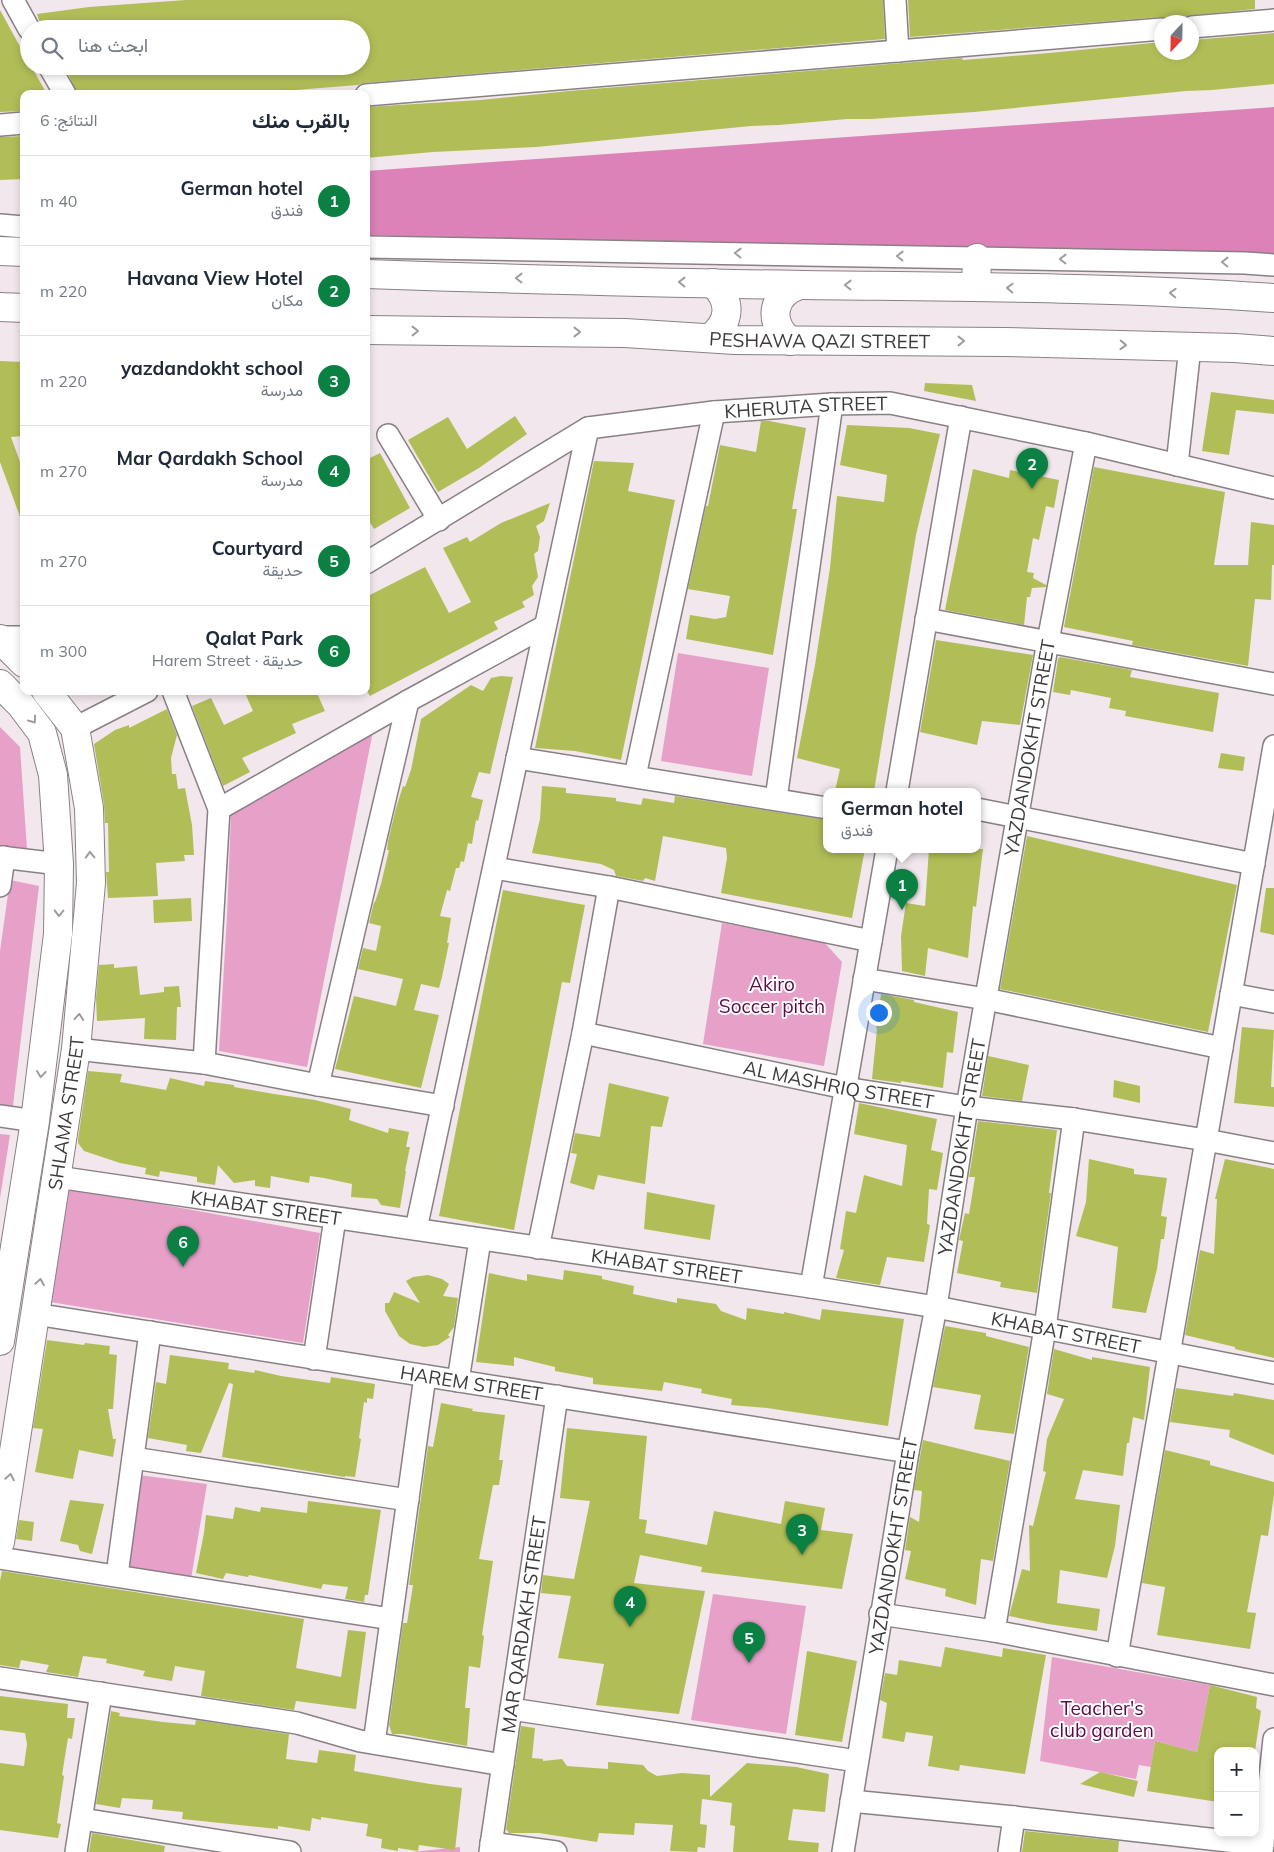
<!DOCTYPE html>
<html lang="ar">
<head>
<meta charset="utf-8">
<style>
  :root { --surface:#fff; --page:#f2f2f3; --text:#1f2937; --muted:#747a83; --line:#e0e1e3; --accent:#0b8043 }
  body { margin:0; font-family:Mulish,Vazirmatn,sans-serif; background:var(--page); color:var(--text); direction:rtl }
  .controls { position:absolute; right:15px; bottom:15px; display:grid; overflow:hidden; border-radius:10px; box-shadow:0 2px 8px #0003 }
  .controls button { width:45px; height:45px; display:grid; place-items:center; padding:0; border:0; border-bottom:1px solid var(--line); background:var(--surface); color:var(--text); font:25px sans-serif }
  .compass { position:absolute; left:1154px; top:15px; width:45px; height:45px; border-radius:50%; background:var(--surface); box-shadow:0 2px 8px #0003; rotate:202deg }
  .you { position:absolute; left:878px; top:1012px; width:18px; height:18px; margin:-12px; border:4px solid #fff; border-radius:50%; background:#1a73e8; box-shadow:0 0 0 8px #1a73e833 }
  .badge { display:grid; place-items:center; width:32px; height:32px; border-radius:50%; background:var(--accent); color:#fff; font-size:16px; font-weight:700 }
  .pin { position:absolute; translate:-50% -41px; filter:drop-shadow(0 1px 2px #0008) }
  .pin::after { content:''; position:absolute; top:26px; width:18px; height:15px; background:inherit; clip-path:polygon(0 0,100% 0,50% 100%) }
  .popup { position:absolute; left:823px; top:788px; width:158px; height:65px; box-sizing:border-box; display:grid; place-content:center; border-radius:10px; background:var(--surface); filter:drop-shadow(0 1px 4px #0005); font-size:16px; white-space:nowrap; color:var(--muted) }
  .popup b { font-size:19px; color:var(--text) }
  .popup::after { content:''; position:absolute; left:50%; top:100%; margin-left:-10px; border:10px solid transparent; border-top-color:var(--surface) }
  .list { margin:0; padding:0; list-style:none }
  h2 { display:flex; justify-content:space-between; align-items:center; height:65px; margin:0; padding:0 20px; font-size:21px }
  h2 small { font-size:16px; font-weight:400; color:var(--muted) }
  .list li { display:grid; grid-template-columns:32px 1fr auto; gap:15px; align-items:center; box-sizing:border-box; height:90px; padding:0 20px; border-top:1px solid var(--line) }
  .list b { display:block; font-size:19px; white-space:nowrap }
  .list p { margin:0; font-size:16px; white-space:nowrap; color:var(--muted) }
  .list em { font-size:16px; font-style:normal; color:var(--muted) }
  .icon { flex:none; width:28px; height:28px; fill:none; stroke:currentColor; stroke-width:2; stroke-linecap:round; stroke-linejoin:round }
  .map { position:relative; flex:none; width:1274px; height:1852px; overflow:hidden; direction:ltr }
  .search { position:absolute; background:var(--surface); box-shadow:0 2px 8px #0003; left:20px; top:20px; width:350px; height:55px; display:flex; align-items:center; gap:12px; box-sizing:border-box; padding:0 18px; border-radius:28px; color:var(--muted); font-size:19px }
  .panel { position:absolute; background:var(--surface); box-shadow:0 2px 8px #0003; left:20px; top:90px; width:350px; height:605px; border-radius:10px; direction:rtl }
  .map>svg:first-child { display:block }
  .green { fill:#e7a1c9 }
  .forest { fill:#dc82b8 }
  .building { fill:#b1be57 }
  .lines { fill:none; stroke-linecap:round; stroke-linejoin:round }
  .minor-casing { stroke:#898085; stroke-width:24 }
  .major-casing { stroke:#898085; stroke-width:30 }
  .highway-casing { stroke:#898085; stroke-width:30 }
  .minor { stroke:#fff; stroke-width:21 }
  .major { stroke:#fff; stroke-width:28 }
  .highway { stroke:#fff; stroke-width:28 }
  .oneway { stroke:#9e9c9e }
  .labels { text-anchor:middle; stroke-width:4; stroke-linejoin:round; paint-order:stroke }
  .street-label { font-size:19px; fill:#3e3a3c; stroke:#fff }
  .park-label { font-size:19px; fill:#5c0a44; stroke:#fff }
</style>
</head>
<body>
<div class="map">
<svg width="1274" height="1852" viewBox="0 0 1274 1852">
  <rect width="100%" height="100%" fill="#f1e7ec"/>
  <path class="green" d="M678,653l91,15 -17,108 -91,-15z
    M374,726l-67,341 -88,-16 8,-135 4,-102z
    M0,727l20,20 7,102 -27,-4z
    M10,880l29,6 -27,228 -12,-2v-161z
    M722,923l102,19 18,20 -18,104 -121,-22z
    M0,1134l10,1 -10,63z
    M65,1187l255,46 -17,110 -259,-42z
    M139,1475l68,9 -16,95 -62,-10z
    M713,1594l93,12 -20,128 -95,-14z
    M1052,1657l158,28 -13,67 -42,-11 -4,26 -12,-2 -3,14 -96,-18z
    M460,1847v5h-48z"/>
  <path class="forest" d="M1274,107v151l-908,-23v-64z"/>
  <path class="building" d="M186,0h697l2,39 -520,44 -7,2 -101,8 -180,1 -12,-28h296v-37h-319l-5,-15 52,-7z
    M908,0h347v9l-88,9 -6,-1 -251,20z
    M0,10l29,53v3h2l16,28h-23v17l-24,1z
    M1274,33v51l-62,6 -26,1 -212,21 -103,7h-24l-68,6 -28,1 -215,21 -103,5 -67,6v-51l114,-7 89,-9 393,-33 1,2 86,-7 113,-11v10h30v-12z
    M24,136v43l-24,1v-43z
    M0,361l24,1v74l-13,1 13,36v49h-2l-22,-60z
    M925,383l47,2 4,16 -52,-10z
    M1211,392l63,8v14l-38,-4 -7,45 -27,-4z
    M515,416l12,18 -48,34 -41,24 -30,-52 40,-23 19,32z
    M761,421h8l37,7 -14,81h5l-24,146 -87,-16 4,-24 25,4 11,-2 4,-21 -42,-7 18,-83h2l12,-61 36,7z
    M847,425l62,3 31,6 -24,101 -42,256h-39l5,-22 -43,-11 18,-93 15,-97 7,-72 47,6 3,-27 -47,-10z
    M380,453l30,55 -36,21 -8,-13v-56z
    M594,461l40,2 -6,28 47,9 -54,260 -46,-9 -40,-3z
    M1094,467l131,25 -11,73h34l3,-43 23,3v40h-2l-1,35 -16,-1 -7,67 -116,-21 1,-4 -69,-14z
    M973,469l36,9 1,-8 49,10 -5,28 -8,-2 -7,34 -6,-2 -6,34 7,1 -1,5 13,7v2l-14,1 -2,9h-3l-3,28 -79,-15z
    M550,503l-6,18 -8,5 4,11 -2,14 -4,3 4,23 -6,9 2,9 -12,7 3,5 -31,15 4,7 -128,67 -4,-7v-92l59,-30 24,46 22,-11 -28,-54 24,-11 3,5 31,-19z
    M936,640l97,15 -13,70 -38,-4 -5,24 -57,-13z
    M1060,657l72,13 -2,7 89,16 -6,39 -88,-16 1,-5 -17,-3 2,-10 -40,-8 -1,5 -17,-3 5,-33z
    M501,676l12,1 -23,97 -11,-2 -8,25 12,3 -5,21 -2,-1 -4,24 -4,-1 -4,19 -3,-1 -2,7h-3l-6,23 -3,-1 -7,26 11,2 -4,25h2l-7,34 -3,11 -18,-4 -7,26 25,5 -18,73 -86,-19 19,-73 42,10 7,-27 -45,-10 5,-21 13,3 5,-25 -12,-3 5,-21h1l6,-18 8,-34h-2l1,-9 8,-33 7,-22 2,1 6,-17 10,-51 50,-34 12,6 8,-13z
    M244,691h72l9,20 -33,13 4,9 -54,25 8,14 -27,14 -31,-80 19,-8 13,27 29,-14z
    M167,709l10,26 -6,23 1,16h4l2,15 7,-1 7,37 2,30h-10l1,6 -29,2 2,33 -50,2 -2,-26h3l-1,-49h-3l-1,-18 -10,-61 21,-14 14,-5v3z
    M1221,753l24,4 -2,14 -25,-3z
    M542,786l24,2v5l50,5v3l25,4 2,-7 31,5 1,-7 152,24v29h38l-13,69 -131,-25 6,-35 -1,-10 -63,-12 -8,45 -10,-3 -2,3 -27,-5 -2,-6 -13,-6 -69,-11 8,-34z
    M1027,836l210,49 -29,147 -208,-43z
    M929,849h54l-7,58 -3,-1 -5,52 -40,-10 -3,28 -23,-5 -1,-35 5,-33 19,3z
    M1266,888h8v47l-14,-3z
    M503,890l82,15 -15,78 -8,-1 -48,248 -75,-14z
    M191,898l1,23 -38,2 -1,-23z
    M114,964v4l23,-2 3,29 24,-3v-5l15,-1 2,21h-4l-1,33 -32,-1 1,-21 -48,3 -1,-23 3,-33z
    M881,994l33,6v2l44,10 -5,41 -6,-1 -4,36 -42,-7v2l-29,-4 5,-50 -1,-1z
    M1242,1027l32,3 -3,57h3v20l-40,-4z
    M988,1056l41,9 -7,36 -40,-5z
    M88,1071l34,3 -2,8 46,8 4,-12 34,8 1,-5 29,4v2l40,7 41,6 36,9 -2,11 39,13 1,-5 20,4 -3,15h4l-5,24h1l-6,37 -19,-3 -4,-6 -26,-2 1,-13 -28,-6 -14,-2 -1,7 -38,-7 -1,12 -15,-2v-6l-21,3 -16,-18 -3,20 -18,-3v-5l-37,-6 -1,6 -14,-3 1,-6 -26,-5 -36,-12 -6,-8v-3z
    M1114,1080l26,6v17l-27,-6z
    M609,1083l60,14 -7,30 -11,-1 -6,58 -47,-9 -4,15 -24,-7 7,-29 -6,-1 4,-20 25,4z
    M859,1103l78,16 -6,31 12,3 -6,37 -8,-1 -2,35 3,1 -6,37 -37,-5 -7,28 -44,-7 8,-28 -4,-1 6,-38 10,2 8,-38 38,11 5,-41 -53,-11z
    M978,1121l79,9 -8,63h2l-14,100 -37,-6 1,-5 -44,-9 6,-32 -4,-1 6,-27 4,1 6,-37h-6z
    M1089,1159l45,10v5l33,4 -6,38 6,1 -3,22h-3l-4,30 -11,44 -34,-5 6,-61 -42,-11 10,-34z
    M1225,1159l49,10v189l-39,-9v-2l-50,-12 15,-85 14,4 3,-55h-2z
    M647,1192l68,13 -5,35 -66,-11z
    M564,1270l38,6v3l32,7 -1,8 44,9v-5l39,6 5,7 25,9 1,-12 37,6v-2l36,8 2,-11 82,10 -16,107 -121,-18 -36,-3 1,-6 -31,-6 1,-4 -38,-7 -2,9 -69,-7v-6l-38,-7v-4l-41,-10v9l-38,-4 13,-89 38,8v-7l36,6z
    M428,1275l14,4 7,5 -6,12 15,2 -4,29 -6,8 2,2 -12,8 -14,2 -14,-3 -11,-8 -14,-25v-8h4l5,-11 26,11 -14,-22 7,-4z
    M945,1326l41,7v3l43,11 -15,87 -40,-5 7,-34 -48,-8z
    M47,1340l37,5 1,-2 25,3 -1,8 8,1 -4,54h-5l5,30h3l-3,18 -34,-7 -6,29 -38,-7 8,-43 -10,-1z
    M1054,1349l38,11v-3l58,10 -6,53 -11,-3 -4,26h-2l-4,33 -40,-6 -8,29 45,6 -5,41 -8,32 -47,-8 -3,33 43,6 -3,22 -49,-7 -39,-8 13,-47 8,2 -1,-46 4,1 13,-54 -3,-1 4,-32 17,-40 -17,-5z
    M170,1355l59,8 -1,6 26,4 1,-3 26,6 49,7 1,-6 44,7 -2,15 -6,-1v5l-3,-1 -5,36 2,1 -6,38 -10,-1v1l-123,-20 11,-73 -4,-1 -28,70 -15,-2 1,-6 -39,-7 8,-56 10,2z
    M1176,1388l57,8 1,-3 40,7v55l-45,-18 1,-7 -60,-8z
    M441,1403l32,6 -1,2 33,4 -6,45h4l-4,25h-6l-14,74 14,2 -11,74 2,1 -4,32 -11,-2 -4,42h5l-3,38 -65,-12h-10l-3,-9 14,-102h4l6,-38h-4l19,-139 5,1z
    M567,1428l80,8 -8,83 8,1 -2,13 62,12 7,-34 67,13 4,-23 40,7 -4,22 32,4 -11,55 -141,-17 1,-5 -62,-12 -6,28 71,8 -26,123 -83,-9 8,-41 -46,-6 13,-62 -30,-3 2,-18 31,4 16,-78 -30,-3z
    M923,1440l87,21 -17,100 -12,-2 -5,46 -31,-9 1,-7 -41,-10 6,-28 -6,-1 5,-33 9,5 3,-31 -8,-1z
    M1165,1450l45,11v4l64,17v13l-6,41 -7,-1 -14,77 9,1 -6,36 -93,-14 8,-48 -23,-4z
    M70,1500l34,4 -12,50 -12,-3 -2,-6 -18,-4z
    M308,1501l73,9 -13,85h-3l-1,7 -19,-3 3,-12 -25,-3 -2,5 -72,-14 -1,2 -22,-4 -3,6 -27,-6 8,-40 2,-18 27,4 2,-12 25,5 1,-5 46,6z
    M19,1520l15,2 -2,19 -16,-2z
    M2,1571l302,48 -8,49 45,9 7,-47 18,2 -10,77 -60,-8 -2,9 -93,-14 4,-25 -30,-5 -3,15 -29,-5 2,-5 -39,-8 1,-4 -24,-3 -5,21 -32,-5 3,-7 -28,-5 -2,8 -19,-3v-84z
    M945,1647l57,10 1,-9 43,7 -21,119 -65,-9 -1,6 -31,-5 5,-30 -27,-4 -2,10 -22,-4 5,-35 -7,-3 5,-27 12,2 2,-15 42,7z
    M807,1651l50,10 -15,81 -47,-7z
    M1210,1685l47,12 -1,11 5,3 -6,40h-37v51l-71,-11 8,-50 42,11z
    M0,1696l68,8 -1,14h8l-3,21 -4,-1 -6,37 2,1 -7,47 4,1 -3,14 -58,-8v-67l24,3 3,-22 -2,-11 -25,-3z
    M111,1711l9,2 -1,3 44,6 32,3 1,-5 93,14 -3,25 31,4 2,-13 37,5 -2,16 76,13 32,4 -7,62 -36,-5 -1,6 -20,-3v3l-17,-3 1,-9 -16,-3 2,-12 -47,-7v3l-9,-2 -2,13 -32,-5v3l-96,-10 1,-7 -31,-3 1,-9 -31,-2 -2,10 -24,-4z
    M521,1726l14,2 -3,30 11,1v2l19,-2 5,7 27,2 14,1v-7l35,3 5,6 9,5 25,-3 28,2v22l37,-34 49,4 33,7 -4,38 -32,-3 -5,31 31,3 -1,9h-85l2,-26 -5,-1 2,-22 -30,-4 -2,25 7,1 -2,23 -7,-1 -1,5 -27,-1 3,-26 -38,-2 -1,12 -35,-2 -2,9 -58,-9h-30l-3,-4z
    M1100,1772l38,9 -4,16 -54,-13z
    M1025,1831l94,10 -1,11h-96z
    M92,1833l73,13 -1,6h-75z"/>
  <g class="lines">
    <g class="minor-casing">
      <g id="minor">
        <path d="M13,0l16,29"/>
        <path d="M895,0l3,51"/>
        <path d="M1192,27l82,-7"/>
        <path d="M49,66l16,28"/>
        <path d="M366,95l796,-66"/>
        <path d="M0,125l24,-2"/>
        <path d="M0,225l24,2"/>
        <path d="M366,247l879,16 29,2"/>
        <path d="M388,435l51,85"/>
        <path d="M1177,465l13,-118"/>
        <path id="s1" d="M366,563l222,-135 126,-16 118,-8 58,-1 196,40 188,45"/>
        <path d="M926,619l348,65"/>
        <path d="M0,637h24"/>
        <path d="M173,691l46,118 -15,254"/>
        <path d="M75,728l72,-37"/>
        <path d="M517,758l310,50"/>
        <path d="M635,776l79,-364"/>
        <path d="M897,791l64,-374"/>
        <path d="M776,799l56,-395"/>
        <path d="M219,809l189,-108 137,-75"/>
        <path d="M977,809l277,55"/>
        <path d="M0,857l59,7"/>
        <path d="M494,868l115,19 262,54"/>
        <path d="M0,886l4,-29"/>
        <path d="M864,979l122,20 236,49"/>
        <path d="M1231,994l43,8"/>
        <path id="s2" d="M583,1033l262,55 122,19 107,12 132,21 68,13"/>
        <path d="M76,1049l128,14 114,22 125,21"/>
        <path d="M318,1085l90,-384"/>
        <path d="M0,1116l35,5"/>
        <path id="s3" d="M57,1177l754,110 125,20 338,66"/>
        <path d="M416,1229l172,-801"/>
        <path d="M538,1248l45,-215 26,-146"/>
        <path d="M811,1287l76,-438"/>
        <path id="s4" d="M35,1314l873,138"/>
        <path d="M314,1359l21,-141"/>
        <path d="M458,1381l22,-141"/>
        <path d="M133,1458l275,42"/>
        <path d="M0,1558l391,61"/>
        <path d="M117,1575l33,-243"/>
        <path d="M880,1614l114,17 280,54"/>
        <path d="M994,1631l51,-303 29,-209"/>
        <path d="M1117,1656l157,-910"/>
        <path d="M0,1678l297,45 63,18 143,24"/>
        <path d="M511,1709l346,52"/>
        <path d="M374,1743l51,-367"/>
        <path d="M851,1801l163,16 249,28"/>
        <path d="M82,1819l208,33"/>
        <path d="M491,1843l65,9"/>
        <path d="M76,1852l25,-159"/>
        <path id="s5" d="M490,1852l67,-456"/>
        <path id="s6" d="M843,1852l65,-400 28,-145 31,-200 81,-466 38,-198"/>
        <path d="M1009,1852l5,-35"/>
        <path d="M1262,1852l12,-113"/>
      </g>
    </g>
    <g class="major-casing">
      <g id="major">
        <path d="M0,639l24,24"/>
        <path d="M0,684l21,21 21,28 11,42 6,89 -1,70 -23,187 -35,220"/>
        <path id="s7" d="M0,1542l76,-493 15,-166 -2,-75 -14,-80 -29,-37"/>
      </g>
    </g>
    <g class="highway-casing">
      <g id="highway">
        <path d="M0,251l24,1"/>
        <path d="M366,274c146,5 292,9 438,11 157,2 314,2 470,13"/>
        <path d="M976,287l1,-29"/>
        <path d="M0,307l24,1"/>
        <path id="s8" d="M366,330l259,3 110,7 270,2 230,6 39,3"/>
        <path d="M710,338c21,-16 22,-37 3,-55"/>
        <path d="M790,341c-23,-19 -18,-47 10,-56"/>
      </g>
    </g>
    <use href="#minor" class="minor"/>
    <use href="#major" class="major"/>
    <use href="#highway" class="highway"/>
  </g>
  <defs><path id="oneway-chevron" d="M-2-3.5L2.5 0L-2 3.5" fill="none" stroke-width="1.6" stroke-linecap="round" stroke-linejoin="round" transform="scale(1.25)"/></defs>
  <g class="oneway">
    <use href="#oneway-chevron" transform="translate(738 253) rotate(-179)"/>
    <use href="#oneway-chevron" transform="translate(900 256) rotate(-179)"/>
    <use href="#oneway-chevron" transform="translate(1063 259) rotate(-179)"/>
    <use href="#oneway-chevron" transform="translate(1225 262) rotate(-179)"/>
    <use href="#oneway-chevron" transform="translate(519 278) rotate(-179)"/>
    <use href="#oneway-chevron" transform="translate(682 282) rotate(-179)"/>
    <use href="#oneway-chevron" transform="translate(848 285) rotate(-179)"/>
    <use href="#oneway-chevron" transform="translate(1010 288) rotate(-178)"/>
    <use href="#oneway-chevron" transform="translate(1173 293) rotate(-178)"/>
    <use href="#oneway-chevron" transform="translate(415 331)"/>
    <use href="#oneway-chevron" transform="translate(577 332)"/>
    <use href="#oneway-chevron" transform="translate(961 341)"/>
    <use href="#oneway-chevron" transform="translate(1123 345) rotate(2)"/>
    <use href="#oneway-chevron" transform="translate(33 720) rotate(54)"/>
    <use href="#oneway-chevron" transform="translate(90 855) rotate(-92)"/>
    <use href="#oneway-chevron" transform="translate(59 913) rotate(91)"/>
    <use href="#oneway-chevron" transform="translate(79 1017) rotate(-85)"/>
    <use href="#oneway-chevron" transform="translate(41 1074) rotate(97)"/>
    <use href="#oneway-chevron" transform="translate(40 1282) rotate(-81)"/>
    <use href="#oneway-chevron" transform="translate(10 1477) rotate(-81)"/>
  </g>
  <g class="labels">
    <g class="street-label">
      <text dy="7" stroke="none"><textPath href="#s8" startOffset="454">PESHAWA QAZI STREET</textPath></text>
      <text dy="7" stroke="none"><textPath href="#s1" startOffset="479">KHERUTA STREET</textPath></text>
      <text dy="7" stroke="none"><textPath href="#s6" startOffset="1120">YAZDANDOKHT STREET</textPath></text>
      <text dy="7" stroke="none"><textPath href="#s2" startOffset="261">AL MASHRIQ STREET</textPath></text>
      <text dy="7" stroke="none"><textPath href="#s7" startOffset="434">SHLAMA STREET</textPath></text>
      <text dy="7" stroke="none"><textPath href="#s6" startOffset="715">YAZDANDOKHT STREET</textPath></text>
      <text dy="7" stroke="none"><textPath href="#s3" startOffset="211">KHABAT STREET</textPath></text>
      <text dy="7" stroke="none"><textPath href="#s3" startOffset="616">KHABAT STREET</textPath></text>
      <text dy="7" stroke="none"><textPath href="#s3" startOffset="1021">KHABAT STREET</textPath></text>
      <text dy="7" stroke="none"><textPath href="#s4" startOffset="442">HAREM STREET</textPath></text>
      <text dy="7" stroke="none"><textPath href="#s6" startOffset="310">YAZDANDOKHT STREET</textPath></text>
      <text dy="7" stroke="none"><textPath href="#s5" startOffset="230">MAR QARDAKH STREET</textPath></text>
    </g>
    <g class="park-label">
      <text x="772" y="991">Akiro<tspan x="772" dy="22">Soccer pitch</tspan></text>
      <text x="1102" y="1715">Teacher's<tspan x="1102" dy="22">club garden</tspan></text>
    </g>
  </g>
</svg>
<div class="controls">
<button>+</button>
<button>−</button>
</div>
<svg class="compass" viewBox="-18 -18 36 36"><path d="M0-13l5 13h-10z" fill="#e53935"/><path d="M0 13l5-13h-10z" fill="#747a83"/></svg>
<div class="you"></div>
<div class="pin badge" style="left:902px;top:910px">1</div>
<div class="popup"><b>German hotel</b>فندق</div>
<div class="pin badge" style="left:1032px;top:489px">2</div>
<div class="pin badge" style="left:802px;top:1555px">3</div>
<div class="pin badge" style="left:630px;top:1627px">4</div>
<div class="pin badge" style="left:749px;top:1663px">5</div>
<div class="pin badge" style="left:183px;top:1267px">6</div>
<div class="search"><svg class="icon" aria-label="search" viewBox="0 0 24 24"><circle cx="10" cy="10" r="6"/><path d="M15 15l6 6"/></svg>ابحث هنا</div>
<section class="panel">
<h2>بالقرب منك<small>النتائج: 6</small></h2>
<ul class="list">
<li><span class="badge">1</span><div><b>German hotel</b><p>فندق</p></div><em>40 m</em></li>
<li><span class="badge">2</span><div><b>Havana View Hotel</b><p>مكان</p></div><em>220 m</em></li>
<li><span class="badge">3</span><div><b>yazdandokht school</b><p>مدرسة</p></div><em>220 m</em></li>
<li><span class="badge">4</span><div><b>Mar Qardakh School</b><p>مدرسة</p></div><em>270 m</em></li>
<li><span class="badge">5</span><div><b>Courtyard</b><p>حديقة</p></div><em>270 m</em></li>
<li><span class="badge">6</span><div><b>Qalat Park</b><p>حديقة · Harem Street</p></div><em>300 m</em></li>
</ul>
</section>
</div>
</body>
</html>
